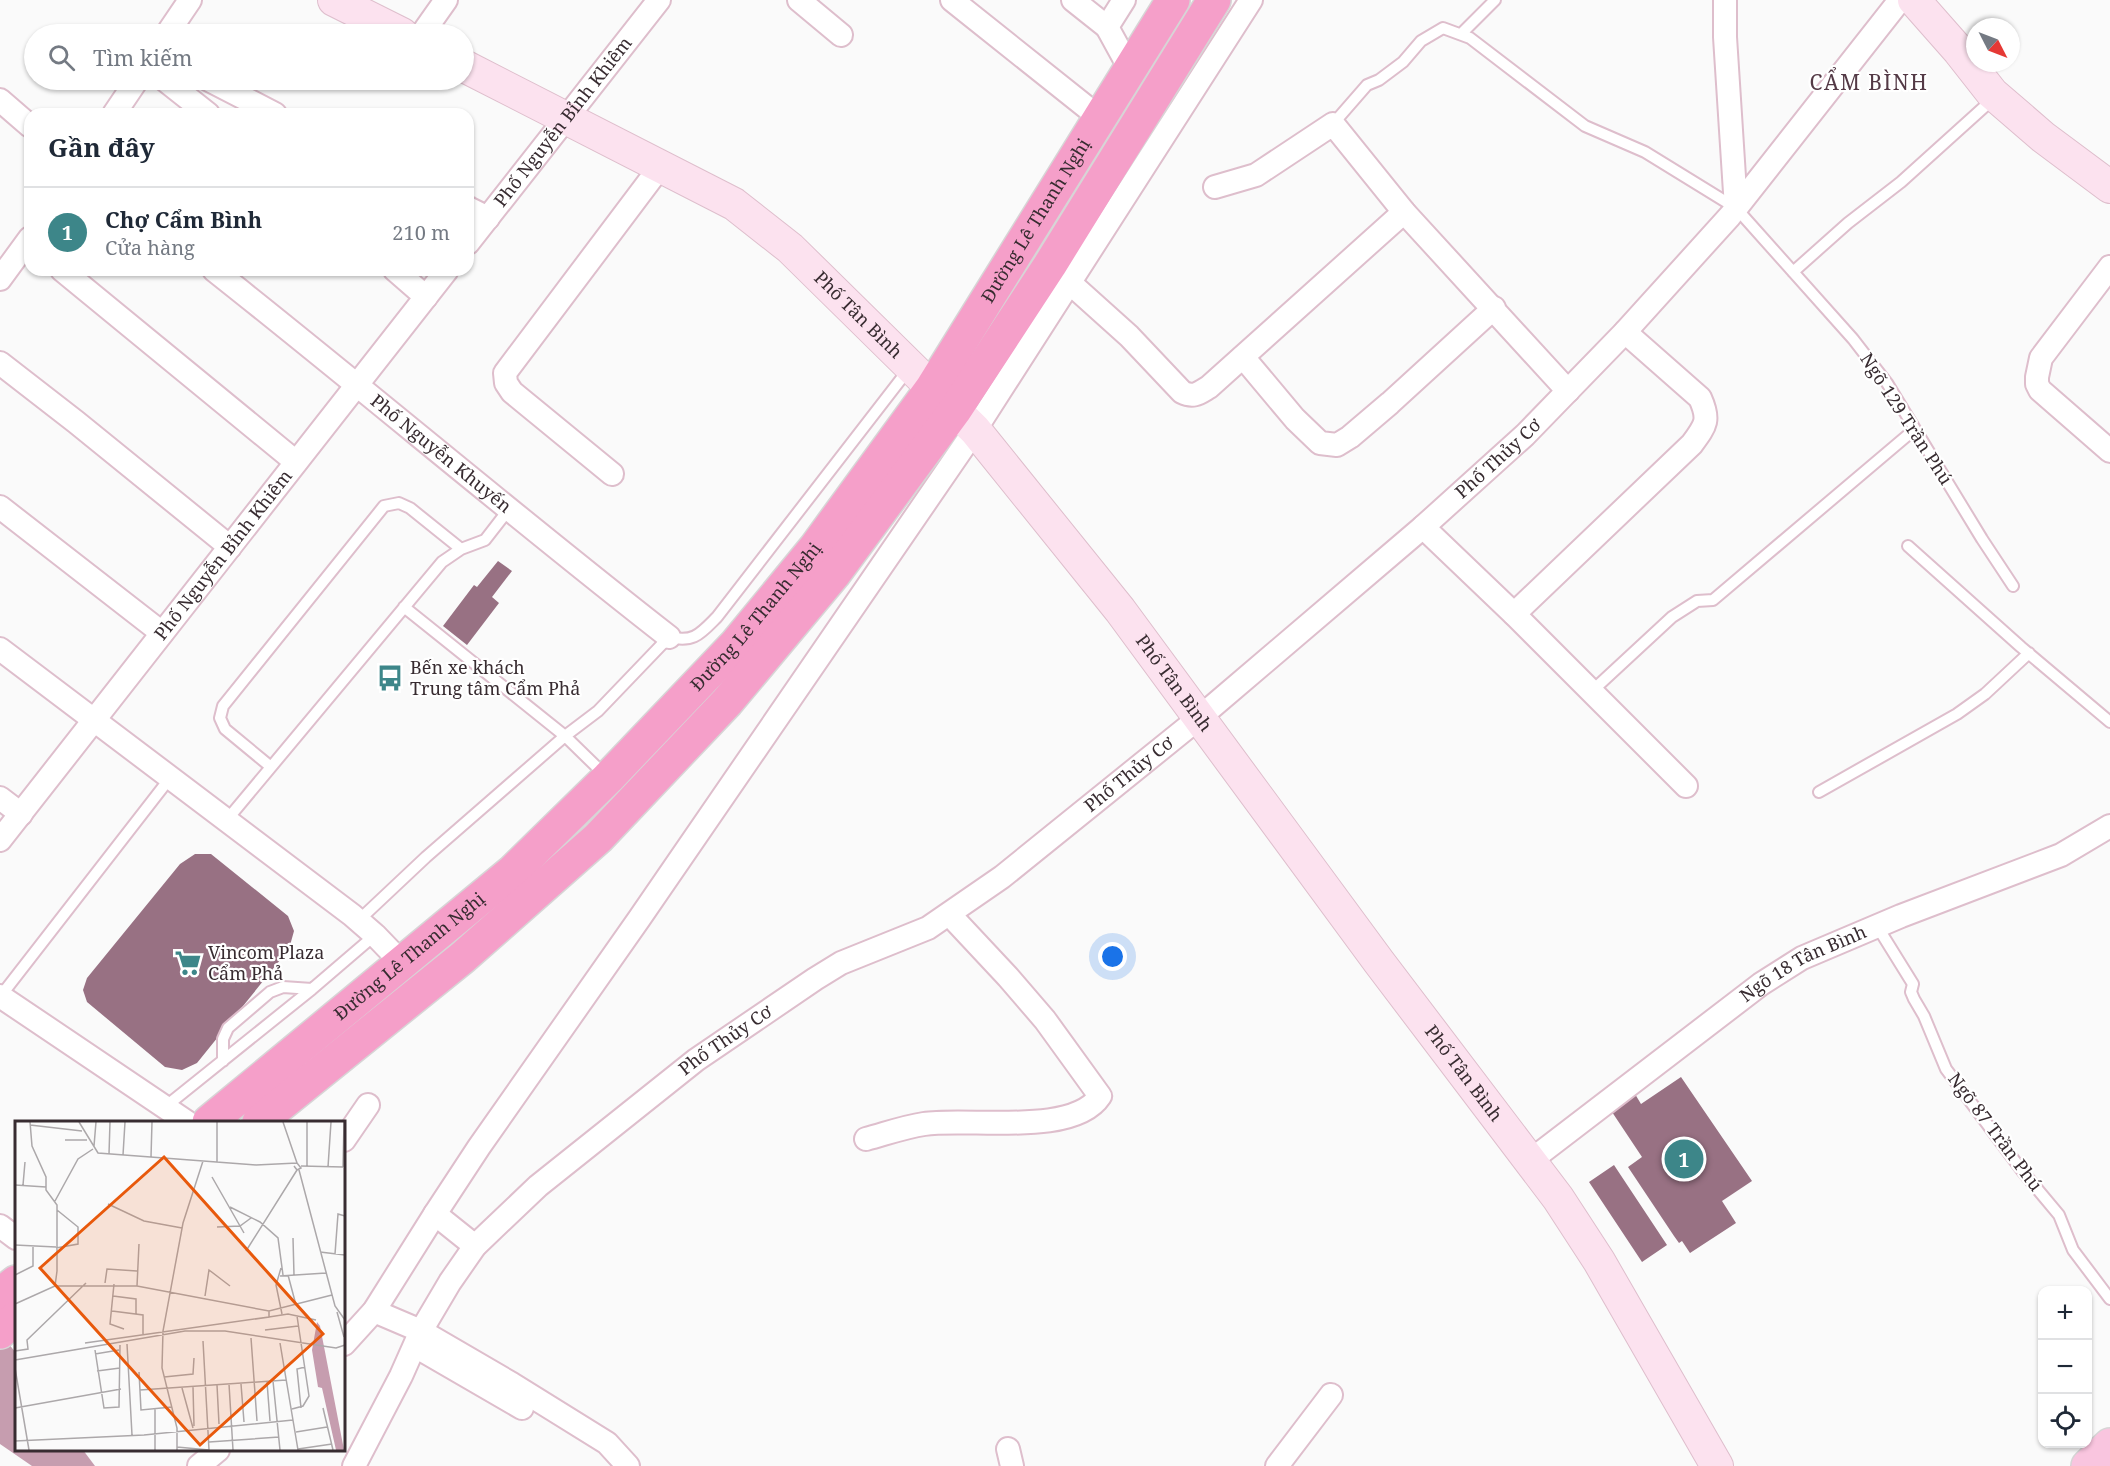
<!DOCTYPE html>
<html lang="vi">
<head>
<meta charset="utf-8">
<style>
  :root { --surface:#fff; --page:#f2f2f3; --text:#1f2937; --muted:#747a83; --line:#e0e1e3; --accent:#3d8689 }
  body { margin:0; font-family:"Noto Serif",serif; background:var(--page); color:var(--text) }
  .controls { position:absolute; right:18px; bottom:18px; display:grid; overflow:hidden; border-radius:12px; box-shadow:0 2px 4px #0004 }
  .controls button { width:54px; height:54px; display:grid; place-items:center; padding:0; border:0; border-bottom:2px solid var(--line); background:var(--surface); color:var(--text); font:30px sans-serif }
  .compass { position:absolute; left:1966px; top:18px; width:54px; height:54px; border-radius:50%; background:var(--surface); box-shadow:0 2px 4px #0004; rotate:132deg }
  .you { position:absolute; left:1113px; top:957px; width:21px; height:21px; margin:-15px; border:4px solid #fff; border-radius:50%; background:#1a73e8; box-shadow:0 0 0 9px #1a73e833 }
  .badge { display:grid; place-items:center; width:39px; height:39px; border-radius:50%; background:var(--accent); color:#fff; font-size:20px; font-weight:700 }
  .pin { position:absolute; translate:-50% -50%; border:3px solid #fff; box-shadow:0 2px 6px #0006 }
  .list { margin:0; padding:0; list-style:none }
  h2 { display:flex; justify-content:space-between; align-items:center; height:78px; margin:0; padding:0 24px; font-size:26px }
  h2 small { font-size:20px; font-weight:400; color:var(--muted) }
  .list li { display:grid; grid-template-columns:39px 1fr auto; gap:18px; align-items:center; box-sizing:border-box; height:90px; padding:0 24px; border-top:2px solid var(--line) }
  .list b { display:block; font-size:22px; white-space:nowrap }
  .list p { margin:0; font-size:20px; white-space:nowrap; color:var(--muted) }
  .list em { font-size:20px; font-style:normal; color:var(--muted) }
  .icon { flex:none; width:33px; height:33px; fill:none; stroke:currentColor; stroke-width:2; stroke-linecap:round; stroke-linejoin:round }
  .map { position:relative; flex:none; width:2110px; height:1466px; overflow:hidden }
  .search { position:absolute; background:var(--surface); box-shadow:0 2px 4px #0004; left:24px; top:24px; width:450px; height:66px; display:flex; align-items:center; gap:15px; box-sizing:border-box; padding:0 21px; border-radius:33px; color:var(--muted); font-size:22px }
  .panel { position:absolute; background:var(--surface); box-shadow:0 2px 4px #0004; left:24px; top:108px; width:450px; height:168px; border-radius:18px }
  .map>svg:first-child { display:block }
  .water { fill:#c69daf }
  .building { fill:#987183 }
  .lines { fill:none; stroke-linecap:round; stroke-linejoin:round }
  .lane-casing { stroke:#debecc; stroke-width:14 }
  .street-casing { stroke:#debecc; stroke-width:26 }
  .secondary-casing { stroke:#debecc; stroke-width:34 }
  .primary-casing { stroke:#d7d5d6; stroke-width:36 }
  .highway-casing { stroke:#d7d5d6; stroke-width:36 }
  .lane { stroke:#fff; stroke-width:10 }
  .street { stroke:#fff; stroke-width:22 }
  .secondary { stroke:#fce2ef; stroke-width:32 }
  .primary { stroke:#f9c5df; stroke-width:33 }
  .highway { stroke:#f59fc9; stroke-width:33 }
  .labels { text-anchor:middle; stroke-width:4.5; stroke-linejoin:round; paint-order:stroke }
  .street-label { font-size:18px; fill:#382c31; stroke:#fff }
  .poi-label { font-size:18px; fill:#382c31; stroke:#fff; text-anchor:start }
  .quarter-label { font-size:21px; letter-spacing:1.5px; fill:#543a46; stroke:#fff }
  .inset-road { fill:none; stroke:#aca8aa; stroke-width:1.5 }
  .view { fill:#e8590c; fill-opacity:0.15; stroke:#e8590c; stroke-width:3 }
  .inset-edge { fill:none; stroke:#382c31; stroke-width:3 }
</style>
</head>
<body>
<div class="map">
<svg width="2110" height="1466" viewBox="0 0 2110 1466">
  <rect width="100%" height="100%" fill="#fafafa"/>
  <path class="water" d="M0,1333l16,20v97h67l12,16h-63l-32,-22z"/>
  <path class="building" d="M498,561l14,10 -20,26 7,6 -32,42 -24,-19 31,-41 3,2z
    M195,854h16l77,62 6,15 -5,18 -92,114 -15,7 -17,-3 -78,-65 -4,-12 4,-12 93,-114z
    M1681,1077l71,104 -30,20 14,22 -46,30 -8,-12 -3,2 -5,-7 -46,-69 14,-10 -34,-51 24,-17 9,15z
    M1614,1165l53,80 -25,17 -53,-80z"/>
  <g class="lines">
    <g class="lane-casing">
      <path id="lane" d="M1461,34l34,-34
        M1333,124l34,-39 12,-5 24,-18 18,-21 22,-13 27,10 115,88 60,26 91,56 117,131 34,44 95,156 31,47
        M1793,272l55,-49 53,-41 92,-83
        M1908,546l113,101 89,75
        M404,607l161,129 41,40
        M1591,692l81,-75 25,-16 16,-1 202,-171
        M271,767l-46,-38 -5,-11 3,-12 161,-200 15,-3 11,5 51,41
        M1819,792l138,-78 28,-20 44,-41
        M226,821l216,-259 19,-13 24,-9 24,-31
        M358,921l68,-64 139,-121 33,-25 71,-74c25,6 31,-3 48,-20l191,-247
        M1877,926l36,58 -2,8 3,7 10,17 22,53 77,103 36,43 14,35 37,49
        M0,997l170,-219
        M223,1061v-22l5,-11 42,-36 13,-5 29,2
        M165,1107l147,-118 63,-54"/>
    </g>
    <g class="street-casing">
      <g id="street">
        <path d="M799,0l42,35"/>
        <path d="M952,0l148,118"/>
        <path d="M1073,0l34,27 23,42"/>
        <path d="M1725,0v37l11,171"/>
        <path d="M1107,27l17,-27"/>
        <path d="M167,34l23,-34"/>
        <path d="M422,34l24,-34"/>
        <path d="M165,80l43,34"/>
        <path d="M209,80l66,34"/>
        <path d="M0,100l30,26"/>
        <path d="M114,114l23,-34"/>
        <path d="M1215,187l41,-12 77,-51 71,88 164,179"/>
        <path d="M468,208l20,10"/>
        <path id="s1" d="M468,243l191,-243"/>
        <path d="M2110,267l-69,91 -4,19v7l3,6 70,61"/>
        <path d="M62,270l234,192"/>
        <path id="s2" d="M214,270c153,121 301,247 455,367"/>
        <path d="M395,270l31,27"/>
        <path d="M1060,274l69,62 53,56c12,6 17,1 27,-5l195,-175"/>
        <path d="M0,279l30,-41"/>
        <path d="M1243,357l52,62 25,24 17,2 13,-8 40,-34 104,-95"/>
        <path d="M0,363l76,59 154,125"/>
        <path d="M612,474l-100,-82 -6,-9 -1,-10 155,-206"/>
        <path d="M0,507l162,126"/>
        <path d="M1423,527l91,87 172,172"/>
        <path d="M1514,614l178,-170c14,-19 18,-24 8,-46l-75,-66"/>
        <path d="M0,649l352,266 23,20 27,28"/>
        <path d="M0,798l21,16"/>
        <path id="s3" d="M0,840l447,-570"/>
        <path d="M0,996l187,126"/>
        <path d="M866,1139c19,-5 38,-12 58,-15 43,-7 149,13 176,-28l-55,-76 -37,-43 -58,-62"/>
        <path d="M344,1140l24,-35"/>
        <path id="s4" d="M1530,1161l231,-177 41,-26 99,-42 160,-61 49,-29"/>
        <path d="M0,1226l16,12"/>
        <path d="M475,1246l-40,-32 44,-67 160,-228 336,-489 276,-430"/>
        <path d="M374,1311l47,20 91,53 95,59 21,23"/>
        <path d="M344,1344l30,-33 61,-97"/>
        <path d="M415,1346l107,62"/>
        <path d="M1008,1449l4,17"/>
        <path d="M199,1466l19,-16"/>
        <path id="s5" d="M354,1466l47,-90 20,-45 29,-49 25,-36 63,-60 158,-126 119,-81 26,-16 87,-35 74,-51 197,-159 224,-191 102,-92 100,-103 105,-116 170,-216"/>
        <path d="M1277,1466l54,-71"/>
      </g>
    </g>
    <g class="secondary-casing">
      <g id="secondary">
        <path d="M334,0l68,34"/>
        <path d="M1914,0l45,51 33,42 51,44 67,50"/>
        <path id="s6" d="M464,66l270,138 56,44 185,182 145,180 259,352 179,236 41,63 118,205"/>
      </g>
    </g>
    <g class="primary-casing">
      <path id="primary" d="M2088,1466l22,-21"/>
    </g>
    <g class="highway-casing">
      <g id="highway">
        <path id="s7" d="M209,1122l303,-250 96,-94 128,-134 79,-96 117,-160 241,-388"/>
        <path d="M259,1122l203,-164 136,-120 129,-136 107,-128 121,-164 95,-145 164,-265"/>
        <path d="M0,1295l16,-13"/>
        <path d="M0,1332l16,-14"/>
      </g>
    </g>
    <use href="#lane" class="lane"/>
    <use href="#street" class="street"/>
    <use href="#secondary" class="secondary"/>
    <use href="#primary" class="primary"/>
    <use href="#highway" class="highway"/>
  </g>
  <defs>
    <g id="bus-bare" transform="scale(2.07)"><path d="M-5-6H5V4H4V6H2V4H-2V6H-4V4H-5ZM-3.5-4V0h7V-4ZM-3.5 1.2v1.5H-2V1.2ZM2 1.2v1.5H3.5V1.2Z" fill="#3d8689" stroke="#fff" stroke-width="2.5" paint-order="stroke"/></g>
    <g id="supermarket-bare" transform="scale(2.07)"><path d="M-6-5.5h2.5l.6 2H6L4.5 2H-2.5L-4.4-4H-6ZM-1.5 3.2a1.3 1.3 0 1 0 .1 0ZM3 3.2a1.3 1.3 0 1 0 .1 0Z" fill="#3d8689" stroke="#fff" stroke-width="2.5" paint-order="stroke"/></g>
  </defs>
  <g fill-rule="evenodd">
    <use href="#bus-bare" x="390" y="678"/>
    <use href="#supermarket-bare" x="188" y="963"/>
  </g>
  <g class="labels">
    <g class="street-label">
      <text dy="6" stroke="none"><textPath href="#s1" startOffset="154">Phố Nguyễn Bỉnh Khiêm</textPath></text>
      <text dy="6" stroke="none"><textPath href="#s7" startOffset="1232">Đường Lê Thanh Nghị</textPath></text>
      <text dy="6" stroke="none"><textPath href="#s6" startOffset="470">Phố Tân Bình</textPath></text>
      <text transform="translate(1906 419) rotate(57)" y="6">Ngõ 129 Trần Phú</text>
      <text dy="6" stroke="none"><textPath href="#s2" startOffset="292">Phố Nguyễn Khuyến</textPath></text>
      <text dy="6" stroke="none"><textPath href="#s5" startOffset="1548">Phố Thủy Cơ</textPath></text>
      <text dy="6" stroke="none"><textPath href="#s3" startOffset="362">Phố Nguyễn Bỉnh Khiêm</textPath></text>
      <text dy="6" stroke="none"><textPath href="#s7" startOffset="746">Đường Lê Thanh Nghị</textPath></text>
      <text dy="6" stroke="none"><textPath href="#s6" startOffset="956">Phố Tân Bình</textPath></text>
      <text dy="6" stroke="none"><textPath href="#s5" startOffset="1062">Phố Thủy Cơ</textPath></text>
      <text dy="6" stroke="none"><textPath href="#s7" startOffset="260">Đường Lê Thanh Nghị</textPath></text>
      <text dy="6" stroke="none"><textPath href="#s4" startOffset="338">Ngõ 18 Tân Bình</textPath></text>
      <text dy="6" stroke="none"><textPath href="#s5" startOffset="576">Phố Thủy Cơ</textPath></text>
      <text dy="6" stroke="none"><textPath href="#s6" startOffset="1442">Phố Tân Bình</textPath></text>
      <text transform="translate(1995 1132) rotate(53)" y="6">Ngõ 87 Trần Phú</text>
    </g>
    <g class="poi-label">
      <text x="410" y="674">Bến xe khách<tspan x="410" dy="21">Trung tâm Cẩm Phả</tspan></text>
      <text x="208" y="959">Vincom Plaza<tspan x="208" dy="21">Cẩm Phả</tspan></text>
    </g>
    <g class="quarter-label">
      <text x="1869" y="90">CẨM BÌNH</text>
    </g>
  </g>
  <g transform="translate(15 1121)">
    <rect width="330" height="330" fill="#fafafa"/>
    <path d="M302,201l3,4 24,124h-8l-14,-62 -4,-1 -6,-37z" fill="#c69daf"/>
    <path class="inset-road" d="M64,1l19,31 158,12 41,-2 4,5 -4,2 -3,-4M268,1l14,41M15,4l52,6M50,19h22M79,25l2,-24M94,33l1,-32M108,34l2,-33M136,36l1,-35M202,41v-40M286,45l42,1M292,45v-44M313,46l3,-45M328,46l1,-45M284,49l36,136 10,14M197,56l32,56M0,64l31,2M8,64l2,-23M40,80l23,-42 15,-10M93,83l36,17 38,7M215,86l30,15 18,16 5,37M202,106l23,-1 11,-8M278,117l1,37M0,124l41,2M41,127l22,-4v-17l-21,-17M231,130l51,-81M305,131l25,3M320,133l3,-40 7,2M266,147l-5,17 6,29M0,154l18,-9v-19M273,154l8,30M265,155l46,-3M90,162l2,-14 30,2M99,163l-4,40 14,5M40,165h82l132,25 63,-16M122,165l2,-42M98,175l23,3v15M190,175l4,-26 21,16M0,183l40,-18 2,-15v-66l-11,-15v-13l-14,-31 -2,-24M97,190l31,4v19M322,191l7,25M254,196l19,-3 28,6M250,209l33,-4M236,217l6,83M188,220l6,109M70,222l184,-26v-6M265,222l18,107M112,223l5,91M80,229l9,58 15,-1 1,-62M0,230l13,-2 -1,-9 59,-57M80,233l24,-4M0,239l170,-29h40l111,17 9,-3M0,247l14,82M82,250l23,-3M124,251l2,38 31,-3M149,256l29,-3 1,-16M258,260l7,69M252,261l3,39M214,263l4,66M226,263l3,38M202,264l2,39M178,266l1,39M167,267l11,40M125,269l146,-10M0,287l106,-19M286,287l-4,-39 8,-2M308,287l10,42M140,288v41M277,288l11,-3 6,-10 -12,-80M281,311l31,-5M0,320l129,-6 149,-15M194,321l70,-5M162,326l32,3M283,328l34,-5M162,329v-22l-15,-60 1,-37 20,-108 20,-62"/>
    <path class="view" d="M149,36l159,177 -123,111 -160,-177z"/>
    <rect width="330" height="330" class="inset-edge"/>
  </g>
</svg>
<div class="controls">
<button>+</button>
<button>−</button>
<button><svg class="icon" aria-label="locate" viewBox="0 0 24 24"><circle cx="12" cy="12" r="6"/><path d="M12 2v4M12 18v4M2 12h4M18 12h4"/></svg></button>
</div>
<svg class="compass" viewBox="-18 -18 36 36"><path d="M0-13l5 13h-10z" fill="#e53935"/><path d="M0 13l5-13h-10z" fill="#747a83"/></svg>
<div class="you"></div>
<div class="pin badge" style="left:1684px;top:1159px">1</div>
<div class="search"><svg class="icon" aria-label="search" viewBox="0 0 24 24"><circle cx="10" cy="10" r="6"/><path d="M15 15l6 6"/></svg>Tìm kiếm</div>
<section class="panel">
<h2>Gần đây<small></small></h2>
<ul class="list">
<li><span class="badge">1</span><div><b>Chợ Cẩm Bình</b><p>Cửa hàng</p></div><em>210 m</em></li>
</ul>
</section>
</div>
</body>
</html>
